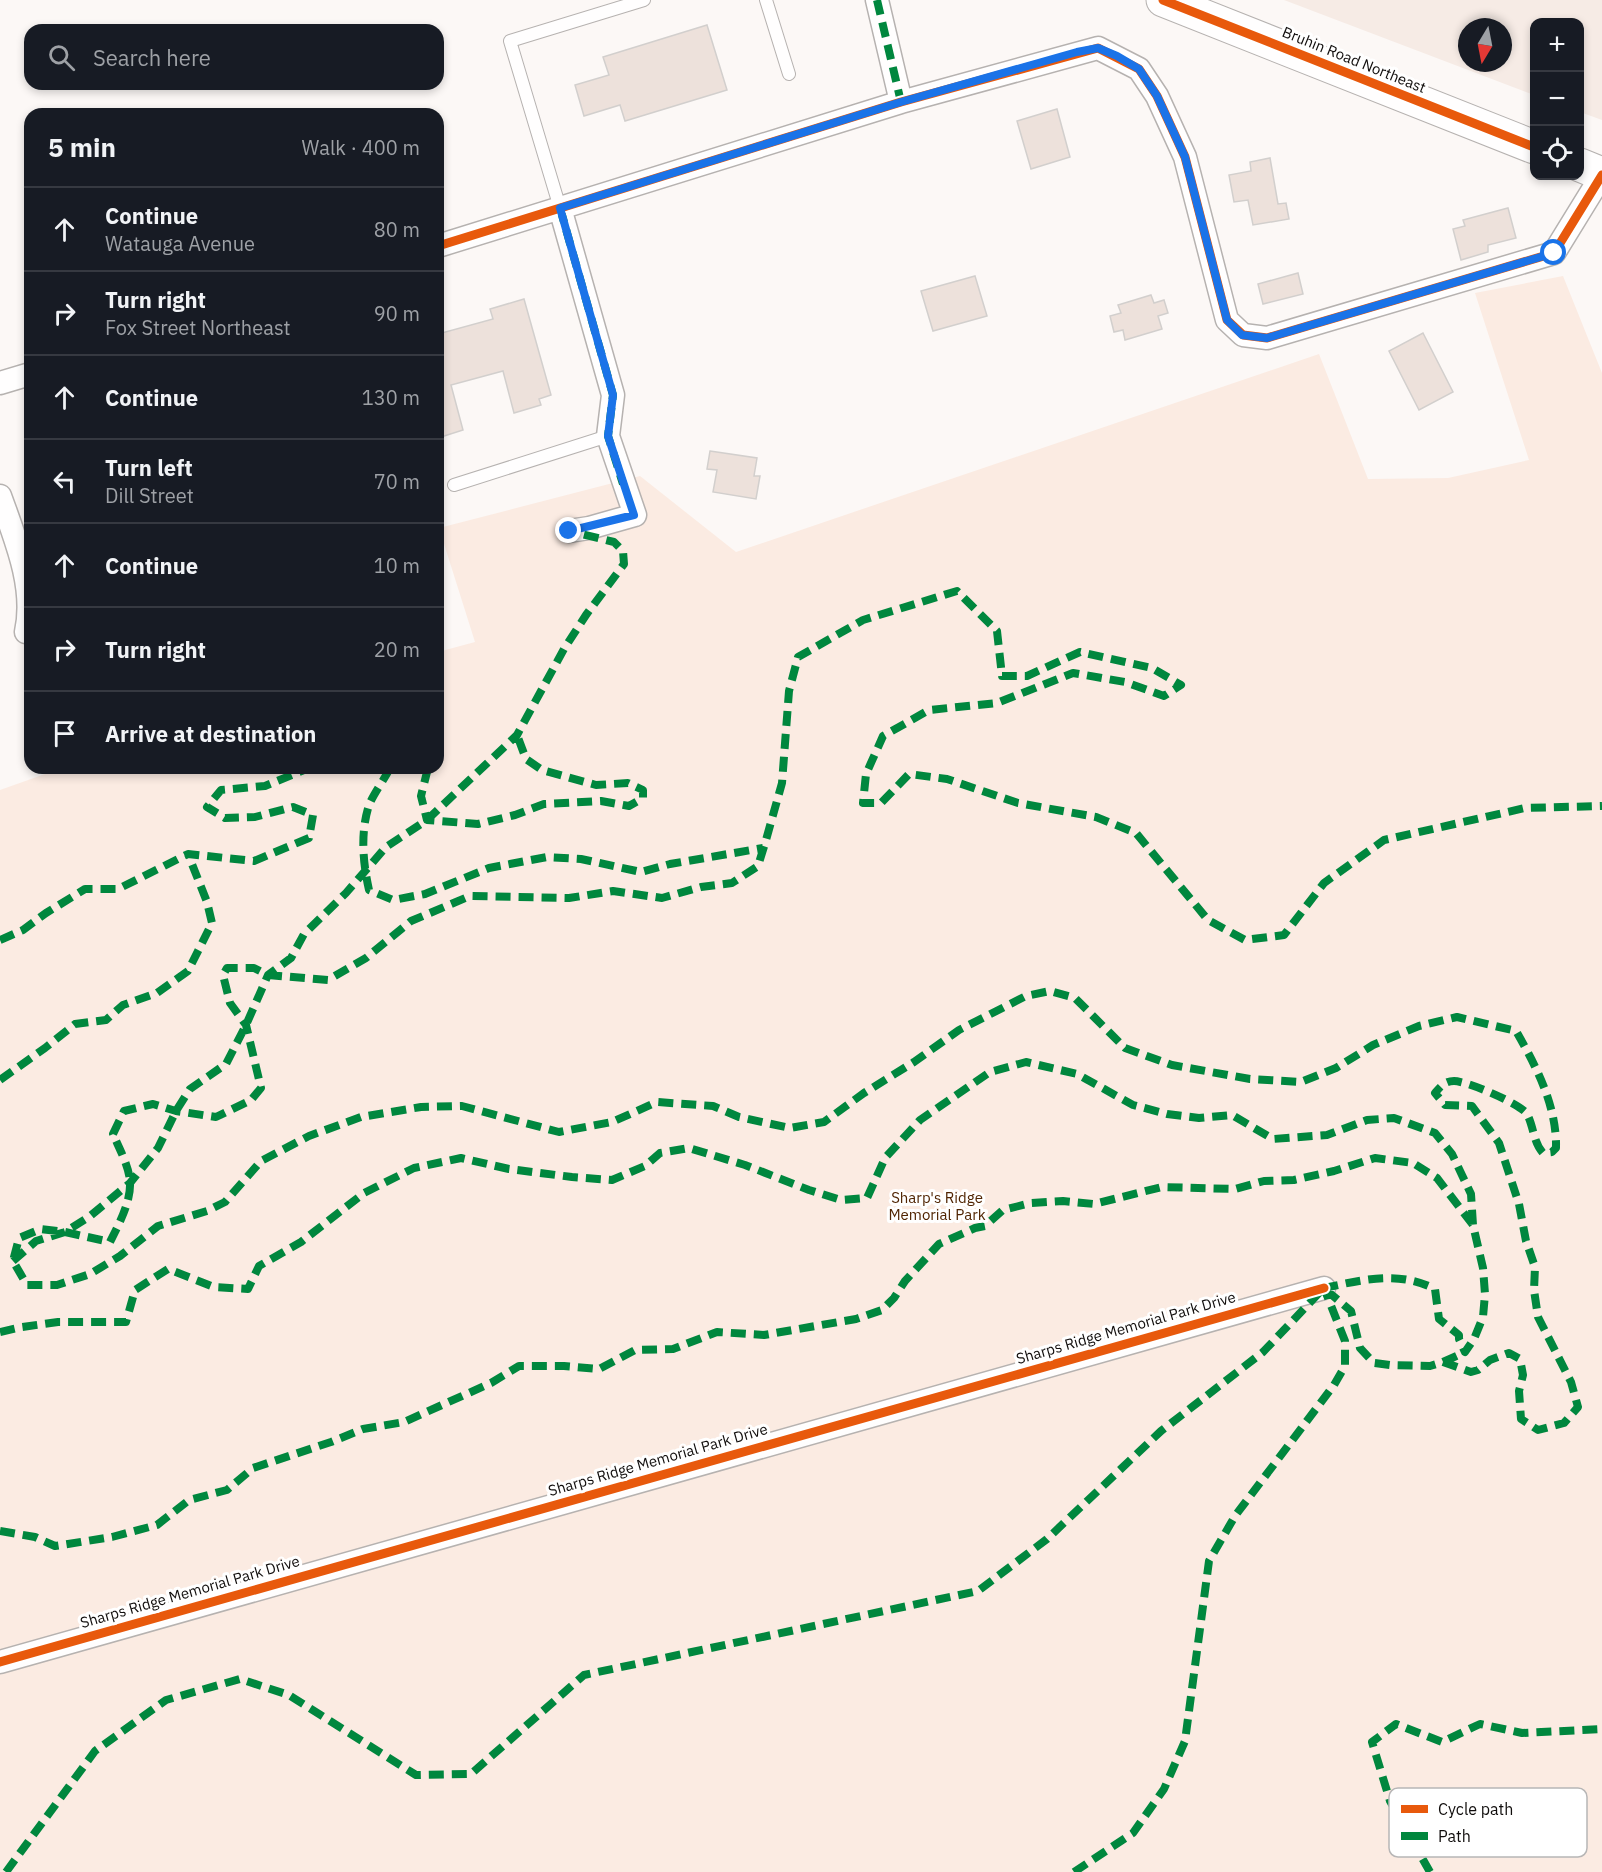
<!DOCTYPE html>
<html lang="en">
<head>
<meta charset="utf-8">
<style>
  :root { --surface:#171b24; --page:#242831; --text:#f1f3f6; --muted:#9ea1a6; --line:#363941 }
  body { margin:0; font-family:"IBM Plex Sans",sans-serif; background:var(--page); color:var(--text) }
  .controls { position:absolute; right:18px; top:18px; display:grid; overflow:hidden; border-radius:12px; box-shadow:0 3px 9px #0003 }
  .controls button { width:54px; height:54px; display:grid; place-items:center; padding:0; border:0; border-bottom:2px solid var(--line); background:var(--surface); color:var(--text); font:30px sans-serif }
  .compass { position:absolute; left:1458px; top:18px; width:54px; height:54px; border-radius:50%; background:var(--surface); box-shadow:0 3px 9px #0003; rotate:190deg }
  .stop { position:absolute; width:18px; height:18px; margin:-14px; border:4px solid #1a73e8; border-radius:50%; background:#fff }
  .stop.end { background:#1a73e8; border-color:#fff; box-shadow:0 2px 6px #0008 }
  .list { margin:0; padding:0; list-style:none }
  h2 { display:flex; justify-content:space-between; align-items:center; height:78px; margin:0; padding:0 24px; font-size:26px }
  h2 small { font-size:20px; font-weight:400; color:var(--muted) }
  .list li { display:grid; grid-template-columns:39px 1fr auto; gap:18px; align-items:center; box-sizing:border-box; height:84px; padding:0 24px; border-top:2px solid var(--line) }
  .list b { display:block; font-size:22px; white-space:nowrap }
  .list p { margin:0; font-size:20px; white-space:nowrap; color:var(--muted) }
  .list em { font-size:20px; font-style:normal; color:var(--muted) }
  .icon { flex:none; width:33px; height:33px; fill:none; stroke:currentColor; stroke-width:2; stroke-linecap:round; stroke-linejoin:round }
  .map { position:relative; flex:none; width:1602px; height:1872px; overflow:hidden }
  .search { position:absolute; background:var(--surface); box-shadow:0 3px 9px #0003; left:24px; top:24px; width:420px; height:66px; display:flex; align-items:center; gap:15px; box-sizing:border-box; padding:0 21px; border-radius:18px; color:var(--muted); font-size:22px }
  .panel { position:absolute; background:var(--surface); box-shadow:0 3px 9px #0003; left:24px; top:108px; width:420px; height:666px; border-radius:18px }
  .map>svg:first-child { display:block }
  .built { fill:#f6ebe5; fill-rule:evenodd }
  .green { fill:#fbebe2 }
  .building { fill:#ede1db; stroke:#d2cfcd; stroke-width:1.5 }
  .lines { fill:none; stroke-linecap:round; stroke-linejoin:round }
  .lane-casing { stroke:#b6b2b0; stroke-width:14 }
  .street-casing { stroke:#b6b2b0; stroke-width:25 }
  .secondary-casing { stroke:#b6b2b0; stroke-width:35 }
  .lane { stroke:#fffefe; stroke-width:12 }
  .street { stroke:#fffefe; stroke-width:22 }
  .secondary { stroke:#fffefe; stroke-width:33 }
  .quiet { stroke:#00873e; stroke-width:8; stroke-dasharray:15 8; stroke-linecap:butt }
  .cycleway-casing { stroke:#fff; stroke-width:13 }
  .cycleway { stroke:#e8590c; stroke-width:9 }
  .route { stroke:#1a73e8; stroke-width:8 }
  .labels { text-anchor:middle; stroke-width:6; stroke-linejoin:round; paint-order:stroke }
  .street-label { font-size:15px; fill:#100d0c; stroke:#fff }
  .park-label { font-size:15px; fill:#502402; stroke:#fff }
  .key { fill:#fff; stroke:#b7b6b6; stroke-width:1.5 }
  .key-label { font-size:16px; fill:#100d0c }
</style>
</head>
<body>
<div class="map">
<svg width="1602" height="1872" viewBox="0 0 1602 1872">
  <rect width="100%" height="100%" fill="#fcf8f6"/>
  <path class="built" d="M1284,0h318v120l-22,-8v-90h-46v73zM1467,27h36v36h-36z"/>
  <path class="green" d="M1563,276l39,97v1499h-1602v-1082l62,-22h376v-116l37,-10 -36,-114 201,-52 96,76 583,-198 49,125 80,-1 81,-18 -54,-167z"/>
  <path class="building" d="M707,25l20,65 -102,31 -5,-16 -36,11 -9,-31 34,-10 -6,-18z
    M1057,109l13,48 -39,12 -14,-48z
    M1270,158l8,46 8,-1 3,16 -36,6 -5,-25 -14,2 -5,-27 22,-4 -1,-9z
    M1508,208l8,30 -28,7v7l-27,8 -8,-31 12,-3 -2,-6z
    M1298,273l5,21 -40,10 -5,-20z
    M975,276l12,40 -54,15 -12,-40z
    M1151,295l3,8 10,-3 4,13 -10,3 4,13 -37,11 -2,-10 -9,2 -4,-16 11,-3 -3,-8z
    M524,299l27,96 -12,4 2,6 -27,8 -11,-42 -52,14 12,45 -25,8v-104l55,-15 -3,-10z
    M1423,333l30,59 -34,18 -30,-59z
    M710,451l47,7 -3,18h6l-4,23 -43,-7 4,-22 -10,-1z"/>
  <g class="lines">
    <g class="lane-casing">
      <path id="lane" d="M766,0l23,74
        M560,208l-50,-167 134,-41
        M454,485l154,-49"/>
    </g>
    <g class="street-casing">
      <path id="street" d="M877,0l24,102
        M560,208l53,187 -5,41 27,79 -46,13 -20,3
        M438,246l463,-144 197,-54 41,21 18,27 28,61 42,163 16,15 24,3 287,-85 48,-78
        M0,383l30,-9
        M0,496c15,42 36,91 26,136
        M0,1662l1324,-374"/>
    </g>
    <g class="secondary-casing">
      <path id="secondary" d="M1163,0l371,147
        M1580,165l22,9"/>
    </g>
    <use href="#lane" class="lane"/>
    <use href="#street" class="street"/>
    <use href="#secondary" class="secondary"/>
    <path class="quiet" d="M877,0l24,102
      M560,208l53,187 -5,41 15,48
      M438,714l2,1 -2,7
      M390,768c-6,12 -16,25 -21,37 -9,28 -6,58 0,85l24,10 32,-6 64,-26 58,-11 34,2 60,13 29,-8 93,-16
      M428,768l-7,28 6,24 51,4 37,-9 29,-11 57,-3 28,5 14,-8v-8l-15,-7 -32,2 -54,-15 -16,-11 -9,-24
      M0,940l23,-10 23,-17 39,-24h33l70,-35 66,7 55,-23 4,-23 -20,-8 -38,10 -30,1 -18,-11 14,-17 44,-4 44,-18
      M0,1080l45,-32 30,-24 31,-4 17,-15 34,-12 31,-22 24,-48 -5,-21 -19,-48
      M13,1261l23,-20 29,-9 24,-15 41,-34 28,-35 18,-37 14,-22 36,-25 20,-39 22,-50 23,-17 13,-24 42,-41 40,-46 41,-27 90,-85 47,-86 22,-34 38,-51 -1,-13 -9,-9 -45,-11
      M1326,1290l25,21 9,37 14,15 16,2 40,1 13,-4 22,-10
      M0,1332l22,-5 36,-5h68l9,-32 33,-21 46,18 34,2 11,-23 42,-24 63,-49 50,-25 47,-10 48,11 63,8 40,3 33,-14 15,-13 29,-5 56,17 64,25 32,10 26,-2 18,-40 35,-38 70,-48 36,-10 51,12 56,31 34,9 32,4 33,-3 41,24 54,-4 40,-15 27,-2 41,15 17,21 19,40 2,31
      M1443,1362l28,10 7,-2 12,-10 19,-7 11,6 3,16 -4,16 2,28 17,11 26,-7 14,-16 -7,-25 -33,-65 -4,-27 1,-23 -9,-26 -7,-37 -20,-61 -27,-37 -27,-1 -10,-12c6,-7 10,-12 19,-12 13,0 67,23 73,33 7,13 6,28 16,39l9,-1 4,-4c1,-42 -20,-82 -40,-117l-59,-14 -38,9 -46,19 -37,23 -35,14 -51,-3 -78,-14 -47,-17 -50,-50 -25,-7 -24,5 -67,34 -45,32 -50,31 -40,29 -34,6 -51,-11 -26,-11 -56,-4 -45,20 -53,10 -97,-26 -41,1 -60,10 -52,19 -48,25 -36,41 -18,9 -49,15 -38,30 -30,18 -33,11h-30l-14,-24 6,-23 22,-9 24,3 45,10c8,-16 21,-40 20,-59 0,-15 -11,-35 -17,-49l11,-23 29,-7 23,7 40,6 35,-17 10,-12 -15,-63 -16,-22 -7,-28 4,-7h27l14,7 60,5 38,-22 45,-37 59,-25 99,2 44,-7 49,7 39,-11 31,-4 26,-17 8,-26 16,-57 7,-92 9,-34 65,-37 94,-29 40,40 5,45h25l53,-24 72,16 29,17 -17,11 -39,-14 -52,-9 -76,30 -68,7 -46,26 -17,38 -3,29h18l28,-29 38,5 71,24 78,14 40,16 72,87 37,20 39,-5 40,-52 60,-43 141,-32 77,-2
      M0,1531l35,6 20,9 57,-9 45,-12 32,-25 38,-10 26,-22 78,-26 32,-13 41,-7 87,-39 28,-17h45l35,3 36,-19 38,-1 44,-17 47,3 92,-16 26,-9 12,-12 11,-17 34,-37 36,-16 10,-2 18,-16 28,-7 32,-2 31,3 68,-17 73,2 29,-8 30,-1 40,-9 41,-13 38,5 24,15 36,47 10,43 2,26 -2,23 -9,22 -9,13 -6,-13v-4l-20,-16 -4,-30c-38,-19 -72,-9 -111,-1
      M6,1872l89,-121 71,-51 74,-21 49,16 127,80 55,-1 113,-99 394,-84 69,-52 114,-108 102,-79 57,-60
      M1074,1872l59,-39 31,-44 21,-48 24,-180 26,-45 99,-131 11,-19v-25l-21,-53
      M1430,1872l-40,-71 -18,-59 24,-18 46,18 38,-18 42,9 80,-4"/>
    <g class="cycleway-casing">
      <path id="cycleway" d="M1163,0l371,147
        M438,246l463,-144 197,-54 41,21 18,27 28,61 42,163 16,15 24,3 287,-85 48,-78
        M0,1662l1324,-374"/>
    </g>
    <use href="#cycleway" class="cycleway"/>
  </g>
  <g class="lines">
    <path class="route" d="M569,531l65,-16 -26,-79 5,-41 -53,-187 341,-106 176,-50 21,-4 19,8 22,13 18,27 28,61 42,163 15,15 25,3 287,-85"/>
  </g>
  <g class="labels">
    <g class="street-label">
      <text transform="translate(1354 60) rotate(22)" y="5">Bruhin Road Northeast</text>
      <text transform="translate(1126 1328) rotate(-16)" y="5">Sharps Ridge Memorial Park Drive</text>
      <text transform="translate(658 1460) rotate(-16)" y="5">Sharps Ridge Memorial Park Drive</text>
      <text transform="translate(190 1592) rotate(-16)" y="5">Sharps Ridge Memorial Park Drive</text>
    </g>
    <g class="park-label">
      <text x="937" y="1203">Sharp's Ridge<tspan x="937" dy="17">Memorial Park</tspan></text>
    </g>
  </g>
  <rect x="1389" y="1788" width="198" height="69" rx="9" class="key"/>
  <rect x="1401" y="1805" width="27" height="8" fill="#e8590c"/>
  <rect x="1401" y="1832" width="27" height="8" fill="#00873e"/>
  <g class="key-label">
    <text x="1438" y="1815">Cycle path</text>
    <text x="1438" y="1842">Path</text>
  </g>
</svg>
<div class="controls">
<button>+</button>
<button>−</button>
<button><svg class="icon" aria-label="locate" viewBox="0 0 24 24"><circle cx="12" cy="12" r="6"/><path d="M12 2v4M12 18v4M2 12h4M18 12h4"/></svg></button>
</div>
<svg class="compass" viewBox="-18 -18 36 36"><path d="M0-13l5 13h-10z" fill="#e53935"/><path d="M0 13l5-13h-10z" fill="#9ea1a6"/></svg>
<div class="stop" style="left:1554px;top:253px"></div>
<div class="stop end" style="left:569px;top:531px"></div>
<div class="search"><svg class="icon" aria-label="search" viewBox="0 0 24 24"><circle cx="10" cy="10" r="6"/><path d="M15 15l6 6"/></svg>Search here</div>
<section class="panel">
<h2>5 min<small>Walk · 400 m</small></h2>
<ul class="list">
<li><svg class="icon" aria-label="ahead" viewBox="0 0 24 24"><path d="M12 20V5M6 11l6-6 6 6"/></svg><div><b>Continue</b><p>Watauga Avenue</p></div><em>80 m</em></li>
<li><svg class="icon" aria-label="right" viewBox="0 0 24 24"><path d="M7 20v-9h11M14 6l5 5-5 5"/></svg><div><b>Turn right</b><p>Fox Street Northeast</p></div><em>90 m</em></li>
<li><svg class="icon" aria-label="ahead" viewBox="0 0 24 24"><path d="M12 20V5M6 11l6-6 6 6"/></svg><div><b>Continue</b></div><em>130 m</em></li>
<li><svg class="icon" aria-label="left" viewBox="0 0 24 24"><path d="M17 20v-9H6M10 6l-5 5 5 5"/></svg><div><b>Turn left</b><p>Dill Street</p></div><em>70 m</em></li>
<li><svg class="icon" aria-label="ahead" viewBox="0 0 24 24"><path d="M12 20V5M6 11l6-6 6 6"/></svg><div><b>Continue</b></div><em>10 m</em></li>
<li><svg class="icon" aria-label="right" viewBox="0 0 24 24"><path d="M7 20v-9h11M14 6l5 5-5 5"/></svg><div><b>Turn right</b></div><em>20 m</em></li>
<li><svg class="icon" aria-label="arrive" viewBox="0 0 24 24"><path d="M6 21V4h12l-3 4 3 4H6"/></svg><div><b>Arrive at destination</b></div></li>
</ul>
</section>
</div>
</body>
</html>
